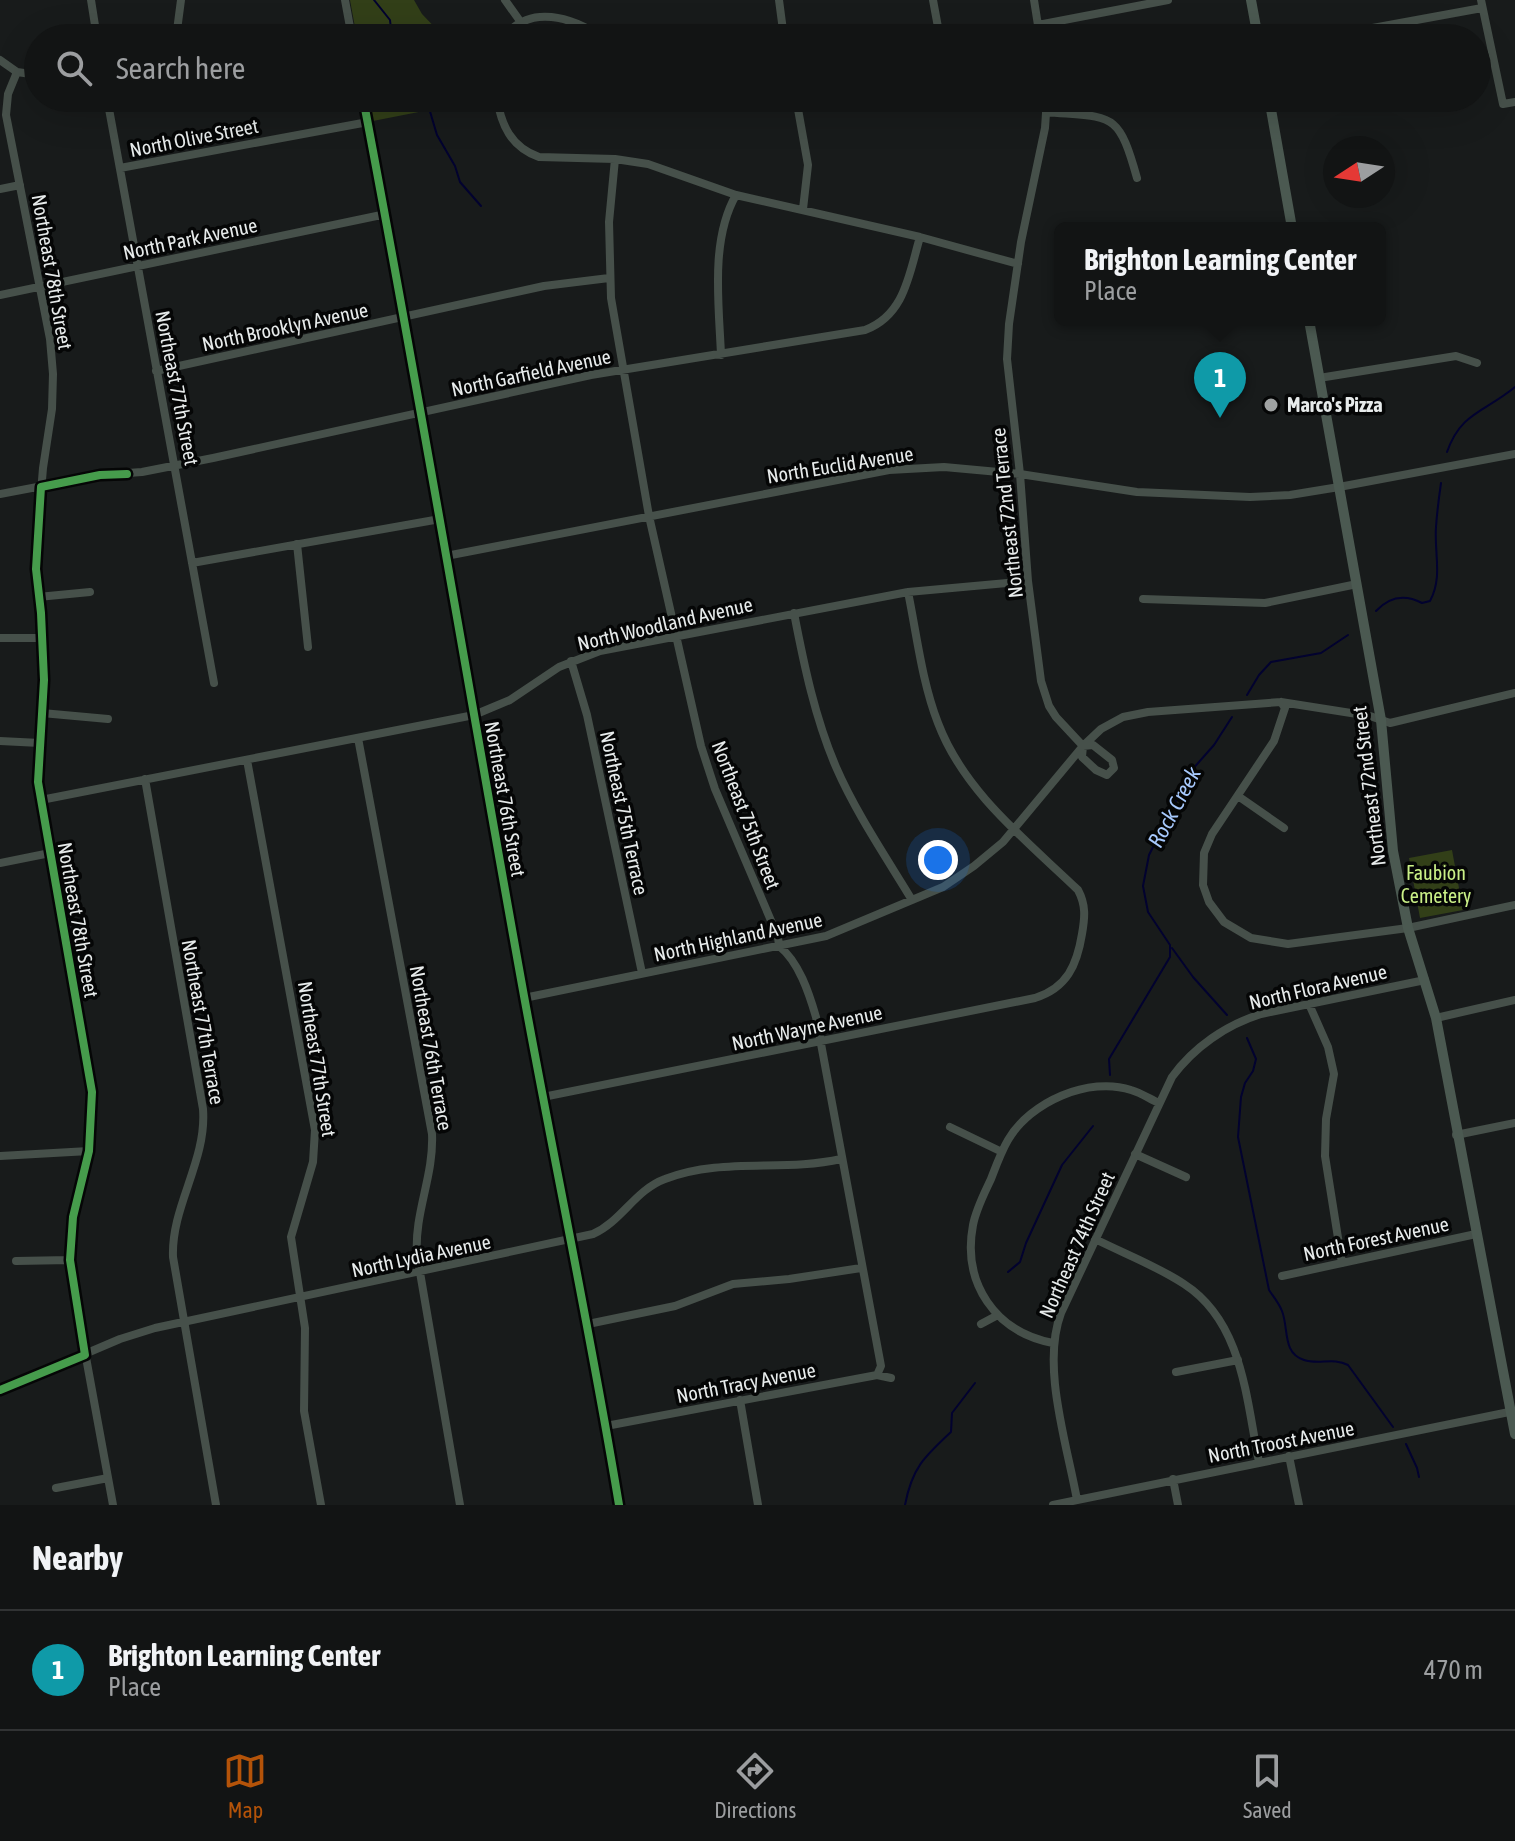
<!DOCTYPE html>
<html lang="en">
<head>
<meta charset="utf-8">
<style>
  :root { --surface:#121414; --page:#1f2122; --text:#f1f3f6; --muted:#9c9ea0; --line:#313334; --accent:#b45309 }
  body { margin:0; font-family:"Asap Condensed",sans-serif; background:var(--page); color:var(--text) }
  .compass { position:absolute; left:1323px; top:136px; width:72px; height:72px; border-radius:50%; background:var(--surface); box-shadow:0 8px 32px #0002; rotate:258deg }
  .you { position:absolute; left:938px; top:860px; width:28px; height:28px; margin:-20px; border:6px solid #fff; border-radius:50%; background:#1a73e8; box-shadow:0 0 0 12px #1a73e833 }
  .badge { display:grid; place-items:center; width:52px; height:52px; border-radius:50%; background:var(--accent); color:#fff; font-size:26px; font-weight:700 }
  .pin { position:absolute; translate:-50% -66px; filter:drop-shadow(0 2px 4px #0008) }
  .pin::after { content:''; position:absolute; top:42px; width:28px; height:24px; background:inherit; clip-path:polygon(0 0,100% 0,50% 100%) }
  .popup { position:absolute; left:1054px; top:222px; width:332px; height:104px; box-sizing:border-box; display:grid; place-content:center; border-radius:12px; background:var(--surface); filter:drop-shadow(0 2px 6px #0005); font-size:26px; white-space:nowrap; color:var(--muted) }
  .popup b { font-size:30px; color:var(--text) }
  .popup::after { content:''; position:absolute; left:50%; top:100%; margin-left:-16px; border:16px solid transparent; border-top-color:var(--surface) }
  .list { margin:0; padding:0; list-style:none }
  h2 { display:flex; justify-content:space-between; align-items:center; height:104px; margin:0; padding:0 32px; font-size:34px }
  h2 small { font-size:26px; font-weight:400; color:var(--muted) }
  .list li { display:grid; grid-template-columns:52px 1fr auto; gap:24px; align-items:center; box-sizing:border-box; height:120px; padding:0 32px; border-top:2px solid var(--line) }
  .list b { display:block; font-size:30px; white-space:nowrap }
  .list p { margin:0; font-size:26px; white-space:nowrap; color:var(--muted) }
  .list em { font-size:26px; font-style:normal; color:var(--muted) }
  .icon { flex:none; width:44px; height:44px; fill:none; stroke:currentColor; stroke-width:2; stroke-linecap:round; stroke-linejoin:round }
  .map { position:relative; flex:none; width:1515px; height:1505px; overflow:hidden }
  .search { position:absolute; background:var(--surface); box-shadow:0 8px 32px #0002; left:24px; right:24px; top:24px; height:88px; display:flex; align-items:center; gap:20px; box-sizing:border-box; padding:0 28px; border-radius:44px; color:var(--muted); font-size:30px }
  .sheet { height:224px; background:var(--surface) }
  nav { display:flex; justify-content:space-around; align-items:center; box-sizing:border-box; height:112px; border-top:2px solid var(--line); background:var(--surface); font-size:22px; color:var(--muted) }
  nav a { display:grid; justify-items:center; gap:4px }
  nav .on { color:var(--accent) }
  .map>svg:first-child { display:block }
  .green { fill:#323f18 }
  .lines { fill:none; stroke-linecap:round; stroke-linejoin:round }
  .stream { stroke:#02022f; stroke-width:2 }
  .minor { stroke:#46504a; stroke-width:8 }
  .major { stroke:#4b5951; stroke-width:10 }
  .cycleway-casing { stroke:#050606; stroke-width:13 }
  .cycleway { stroke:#469c4c; stroke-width:8 }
  .poi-dot { fill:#9fa2a2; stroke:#050606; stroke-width:3 }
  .labels { text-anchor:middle; stroke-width:7; stroke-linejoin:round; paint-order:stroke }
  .street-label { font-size:20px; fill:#e7ebeb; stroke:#050606 }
  .poi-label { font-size:20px; font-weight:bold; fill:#e7ebeb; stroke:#050606; text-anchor:start }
  .park-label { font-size:20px; fill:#caf087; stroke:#050606 }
  .water-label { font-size:22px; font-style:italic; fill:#a7c9fd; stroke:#050606 }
</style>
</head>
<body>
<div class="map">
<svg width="1515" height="1505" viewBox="0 0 1515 1505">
  <rect width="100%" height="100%" fill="#181b1b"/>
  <path class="green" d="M350,0h64l8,14 23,24h-88z
    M369,98h71l-1,10 -66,13z
    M1452,850l11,60 -43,8 -11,-60z"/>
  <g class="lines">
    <path class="stream" d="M374,0l16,20 2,18
      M406,38l4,-3 2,3
      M426,98l11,37 18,31 5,16 21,24
      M1447,452c14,-40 38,-40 68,-65
      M1376,611c13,-14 29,-17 46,-8l8,-2c13,-24 4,-48 6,-74 1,-15 3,-30 5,-44
      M1247,695l12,-20 12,-13 50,-9 27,-18
      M1172,948l21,29 34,38
      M1247,1038l9,21 -3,12 -8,12 -4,14 -3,40 31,153c4,6 10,13 13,21 7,18 0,42 22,49 15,5 29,-3 44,5l45,62
      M1110,1075l-1,-16 61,-102v-12l-22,-33 -5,-26 6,-31 42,-84 23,-26 18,-28
      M1008,1272l12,-10 6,-19 36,-78 31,-39
      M1406,1444l11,24 2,9
      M905,1505c7,-37 19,-48 46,-73l1,-19 23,-30"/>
    <path class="minor" d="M91,0l6,38
      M345,0l7,38
      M505,0l15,21
      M779,0l5,38
      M933,0l7,38
      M1034,0l6,38
      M1481,0l22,104 12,-2
      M1038,25l130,-25
      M176,38l5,-38
      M503,38c27,-35 69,-21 100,0
      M1318,38l164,-30
      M0,60l17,12 21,3
      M17,72l-9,22 -2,21 44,224 3,35 -1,35 -9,59 -7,85 8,127 -7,89 55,323 -3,59 -16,66 -3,43 2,21 41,224
      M107,98l107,585
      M363,98c57,299 107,599 161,898 31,170 67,339 95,509
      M497,98c4,27 14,49 42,59l76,2 33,5 88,31 184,42 98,27
      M796,98l12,67 -5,44
      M1047,98l-2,30 -24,114 -12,82 -2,35 13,115 8,107 13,100 8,25 7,11 27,29
      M1046,112c67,6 72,-2 91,66
      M615,159l-6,63 2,76 38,218 52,230 14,43 63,148 1,9c20,16 30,47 37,71l65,349 -4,9
      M120,168l248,-46
      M0,189l20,-4
      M0,295l386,-81
      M721,355c-2,-50 -11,-115 15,-160
      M156,371l388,-85 65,-8
      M1319,378l137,-22 21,7
      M0,494l100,-19 42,-3 71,-14 378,-83 274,-45c40,-15 44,-56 55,-93
      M297,544l11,103
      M446,556l443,-86 55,-3 76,7 117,18 113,5 40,-2 49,-8 176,-33
      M192,563l248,-44
      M38,597l52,-5
      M1143,599l122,4 92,-19
      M794,613c10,52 21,105 42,154 20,46 50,90 76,133
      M0,638h42
      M571,661l16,54 55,258
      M1281,702l4,6 -11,33 -62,93 -8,19 -1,32 6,17 15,20 27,16 37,6 120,-16 107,-23
      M42,713l66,6
      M358,738l74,396c2,42 -18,79 -15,121l43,250
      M0,741l40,2
      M1093,745l19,15 2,8 -7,7 -11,-5 -14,-13 1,-11z
      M247,760l68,370 -2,32 -22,75 14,91 -1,83 17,94
      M145,779l58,330c4,52 -32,97 -30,148l43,248
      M1238,796l46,32
      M41,800l433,-85 36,-15 49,-33 41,-16 308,-59 120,-11
      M0,863l50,-10
      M524,998l302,-62 117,-49 31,-21 29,-24 80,-96 18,-17 22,-12 25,-5 133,-10 89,14 20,7 125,-30
      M1309,1004l19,43 6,27 -8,45 -1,37 17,107
      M1436,1018l79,-18
      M543,1097l492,-99c32,-10 42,-33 47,-64 3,-17 4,-29 -4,-44 -52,-50 -114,-98 -140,-167 -16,-41 -21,-87 -30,-131
      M950,1127l52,25
      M1456,1135l59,-12
      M1135,1154l51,23
      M0,1156l89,-5
      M1095,1239c30,15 62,27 89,45 59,38 62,115 75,178
      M16,1261l54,-1
      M1282,1276l194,-42
      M588,1324l87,-18 58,-22 56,-5 72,-11
      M981,1324l15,-8
      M1053,1343c-58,-11 -91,-60 -80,-118 3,-16 11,-31 18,-46 5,-13 10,-27 17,-39 22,-38 81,-64 123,-50 10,3 19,9 28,13
      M1176,1372l62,-12
      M0,1390l120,-51 35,-11 438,-94c29,-13 42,-44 72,-55 56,-22 119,-7 176,-20
      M740,1400l18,105
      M606,1426l271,-51 14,3
      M1289,1456l10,49
      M1173,1479l5,26
      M56,1488l52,-10
      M1077,1500c-10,-56 -36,-134 -16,-187l111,-236c22,-30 54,-52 89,-63l164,-34
      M1053,1505l461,-94"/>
    <path class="major" d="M1251,0l7,38
      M1269,98l23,130
      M1309,320l72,400 12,131 15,77 28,90 79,416"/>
    <g class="cycleway-casing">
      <path id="cycleway" d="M363,98c57,299 107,599 161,898 31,170 67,339 95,509
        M0,1390l85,-35 -15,-95 3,-43 16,-66 3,-59 -54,-310 6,-102 -3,-67 -5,-44 5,-82 59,-12 27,-1"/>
    </g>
    <use href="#cycleway" class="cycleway"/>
  </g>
  <circle class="poi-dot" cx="1271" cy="405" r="8"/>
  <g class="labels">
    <g class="street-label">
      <text transform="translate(194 138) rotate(-11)" y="7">North Olive Street</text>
      <text transform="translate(190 239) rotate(-12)" y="7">North Park Avenue</text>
      <text transform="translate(52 272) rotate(80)" y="7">Northeast 78th Street</text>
      <text transform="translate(285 327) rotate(-12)" y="7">North Brooklyn Avenue</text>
      <text transform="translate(531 373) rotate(-12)" y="7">North Garfield Avenue</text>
      <text transform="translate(177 388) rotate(79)" y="7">Northeast 77th Street</text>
      <text transform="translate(840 465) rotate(-9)" y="7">North Euclid Avenue</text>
      <text transform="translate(1007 513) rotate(-96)" y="7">Northeast 72nd Terrace</text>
      <text transform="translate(665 624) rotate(-13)" y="7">North Woodland Avenue</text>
      <text transform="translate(1369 786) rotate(-97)" y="7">Northeast 72nd Street</text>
      <text transform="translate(505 799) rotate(80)" y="7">Northeast 76th Street</text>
      <text transform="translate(624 813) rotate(78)" y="7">Northeast 75th Terrace</text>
      <text transform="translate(746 815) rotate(69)" y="7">Northeast 75th Street</text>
      <text transform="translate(78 920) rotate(80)" y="7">Northeast 78th Street</text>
      <text transform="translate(738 937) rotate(-12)" y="7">North Highland Avenue</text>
      <text transform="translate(1318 987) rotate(-13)" y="7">North Flora Avenue</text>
      <text transform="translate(203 1022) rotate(80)" y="7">Northeast 77th Terrace</text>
      <text transform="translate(807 1028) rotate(-12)" y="7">North Wayne Avenue</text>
      <text transform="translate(431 1048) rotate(80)" y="7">Northeast 76th Terrace</text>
      <text transform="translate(317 1059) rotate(81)" y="7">Northeast 77th Street</text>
      <text transform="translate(1376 1239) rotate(-12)" y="7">North Forest Avenue</text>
      <text transform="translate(1077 1245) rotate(-66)" y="7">Northeast 74th Street</text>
      <text transform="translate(421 1256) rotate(-12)" y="7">North Lydia Avenue</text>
      <text transform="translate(746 1383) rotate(-11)" y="7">North Tracy Avenue</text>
      <text transform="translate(1281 1442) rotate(-11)" y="7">North Troost Avenue</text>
    </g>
    <g class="poi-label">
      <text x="1287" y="412">Marco's Pizza</text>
    </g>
    <g class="park-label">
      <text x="1436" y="880">Faubion<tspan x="1436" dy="23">Cemetery</tspan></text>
    </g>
    <g class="water-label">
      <text transform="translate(1174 807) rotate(-62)" y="8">Rock Creek</text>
    </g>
  </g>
</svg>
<svg class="compass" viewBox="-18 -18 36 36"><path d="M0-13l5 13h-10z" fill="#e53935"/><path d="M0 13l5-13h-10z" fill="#9c9ea0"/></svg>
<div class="you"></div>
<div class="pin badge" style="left:1220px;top:418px;background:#0f9aa8">1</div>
<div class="popup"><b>Brighton Learning Center</b>Place</div>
<div class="search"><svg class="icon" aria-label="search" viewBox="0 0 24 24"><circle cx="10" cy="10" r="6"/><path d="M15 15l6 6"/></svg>Search here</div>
</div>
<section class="sheet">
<h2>Nearby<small></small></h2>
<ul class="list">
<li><span class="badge" style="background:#0f9aa8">1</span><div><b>Brighton Learning Center</b><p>Place</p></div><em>470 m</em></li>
</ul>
</section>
<nav>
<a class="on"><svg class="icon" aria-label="map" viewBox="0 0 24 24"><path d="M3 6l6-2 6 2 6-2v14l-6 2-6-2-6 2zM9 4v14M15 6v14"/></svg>Map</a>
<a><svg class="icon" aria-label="directions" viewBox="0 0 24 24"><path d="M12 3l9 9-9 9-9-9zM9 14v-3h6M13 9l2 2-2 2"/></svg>Directions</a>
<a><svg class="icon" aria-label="saved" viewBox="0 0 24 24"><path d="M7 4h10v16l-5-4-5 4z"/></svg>Saved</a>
</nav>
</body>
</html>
